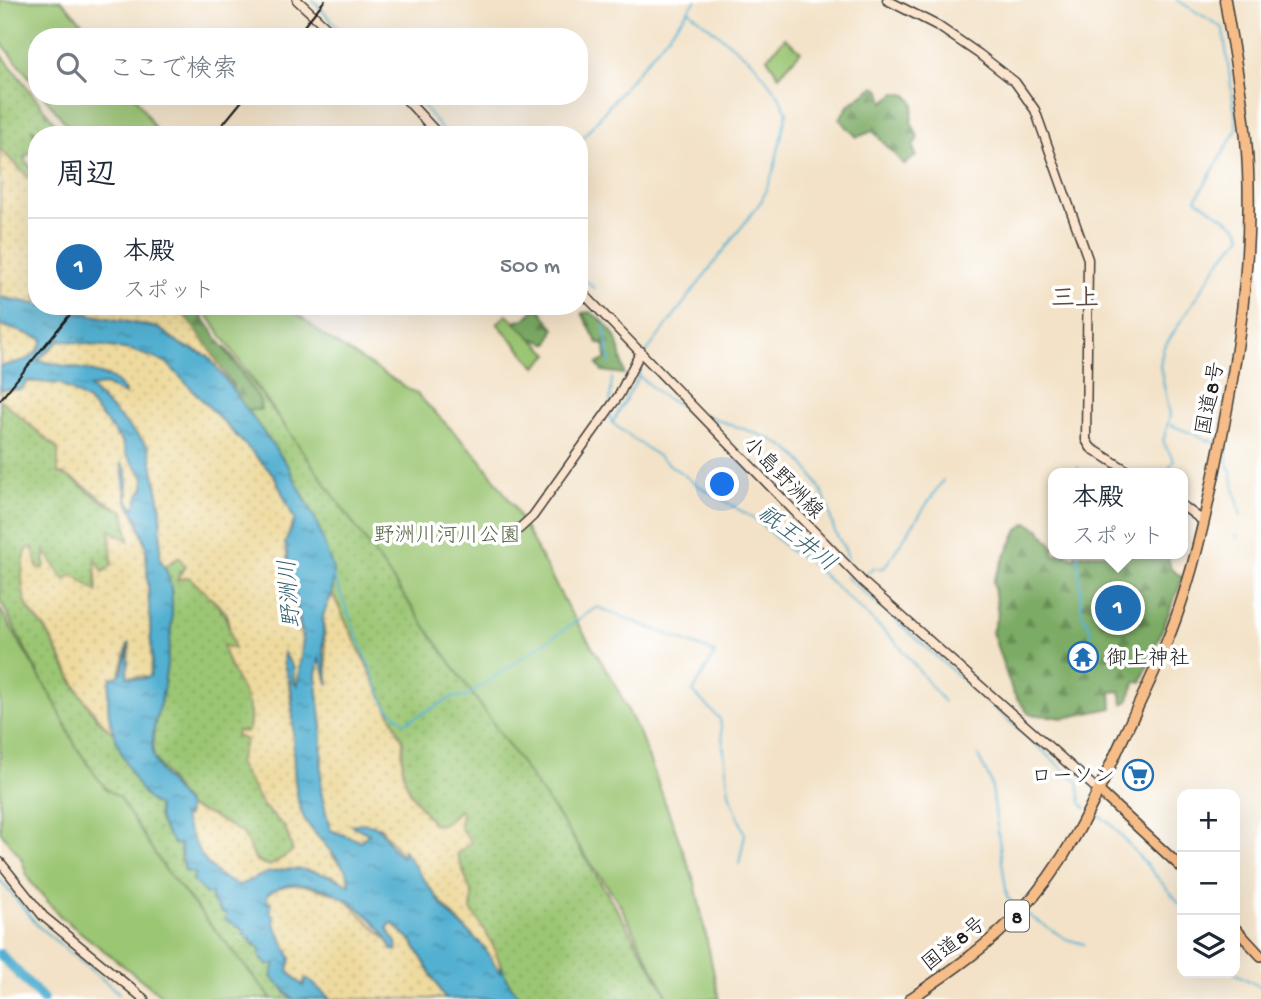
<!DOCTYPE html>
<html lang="ja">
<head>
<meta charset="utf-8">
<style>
  :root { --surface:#fff; --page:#f2f2f3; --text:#1f2937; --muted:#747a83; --line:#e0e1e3; --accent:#1f6fb2 }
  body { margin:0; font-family:"Gochi Hand","Klee One",sans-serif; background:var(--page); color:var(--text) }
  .controls { position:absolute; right:21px; bottom:21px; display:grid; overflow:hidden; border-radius:14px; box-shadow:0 7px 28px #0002 }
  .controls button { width:63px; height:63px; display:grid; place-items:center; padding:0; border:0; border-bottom:2px solid var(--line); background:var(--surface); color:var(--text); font:35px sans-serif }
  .you { position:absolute; left:723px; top:485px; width:24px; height:24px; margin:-18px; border:5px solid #fff; border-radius:50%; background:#1a73e8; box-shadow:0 0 0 10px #1a73e833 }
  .badge { display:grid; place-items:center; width:46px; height:46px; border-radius:50%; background:var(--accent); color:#fff; font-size:23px; font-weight:700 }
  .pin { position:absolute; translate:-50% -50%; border:4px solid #fff; box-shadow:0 2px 7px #0006 }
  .popup { position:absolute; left:1048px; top:468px; width:140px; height:91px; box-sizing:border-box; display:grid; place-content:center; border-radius:14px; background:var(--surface); filter:drop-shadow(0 2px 5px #0005); font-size:23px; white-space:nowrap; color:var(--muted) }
  .popup b { font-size:26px; color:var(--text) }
  .popup::after { content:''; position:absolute; left:50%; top:100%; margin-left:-14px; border:14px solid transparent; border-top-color:var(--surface) }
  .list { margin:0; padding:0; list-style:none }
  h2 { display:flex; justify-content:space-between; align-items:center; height:91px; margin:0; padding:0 28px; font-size:30px }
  h2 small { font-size:23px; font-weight:400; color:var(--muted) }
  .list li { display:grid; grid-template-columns:46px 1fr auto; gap:21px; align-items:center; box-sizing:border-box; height:98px; padding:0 28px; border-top:2px solid var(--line) }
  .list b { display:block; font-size:26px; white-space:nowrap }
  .list p { margin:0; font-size:23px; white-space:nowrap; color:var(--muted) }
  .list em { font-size:23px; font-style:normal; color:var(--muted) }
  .icon { flex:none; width:38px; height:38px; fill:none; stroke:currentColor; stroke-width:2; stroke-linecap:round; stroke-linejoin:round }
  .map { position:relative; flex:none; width:1261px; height:999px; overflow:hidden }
  .search { position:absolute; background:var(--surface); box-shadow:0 7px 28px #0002; left:28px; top:28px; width:560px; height:77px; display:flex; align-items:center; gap:18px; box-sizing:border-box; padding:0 24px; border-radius:28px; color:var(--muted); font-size:26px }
  .panel { position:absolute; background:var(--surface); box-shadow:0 7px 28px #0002; left:28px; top:126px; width:560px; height:189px; border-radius:28px }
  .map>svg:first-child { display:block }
  .grass { fill:url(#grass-dots); stroke:#5c7148; stroke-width:2 }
  .forest { fill:url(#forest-firs); stroke:#4c6440; stroke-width:2 }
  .sand { fill:url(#sand-dots); stroke:#857b5d; stroke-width:2 }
  .park { fill:#9bc673; stroke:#5c7148; stroke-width:2 }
  .water { fill:url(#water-ripples); stroke:#376676; stroke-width:2; fill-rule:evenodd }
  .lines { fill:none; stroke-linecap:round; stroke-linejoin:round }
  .stream { stroke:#52b0d1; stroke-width:2 }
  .river { stroke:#52b0d1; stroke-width:10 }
  .secondary-casing { stroke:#3c3a36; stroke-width:11 }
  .primary-casing { stroke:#3c3a36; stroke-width:12 }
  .highway-casing { stroke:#3c3a36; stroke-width:13 }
  .secondary { stroke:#fce5cf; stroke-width:8 }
  .primary { stroke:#f7bd88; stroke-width:9 }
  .highway { stroke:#f7bd88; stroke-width:10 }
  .rail { stroke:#1c1c1c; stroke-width:2 }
  .labels { text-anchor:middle; stroke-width:7; stroke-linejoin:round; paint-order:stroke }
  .shield { fill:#fff; stroke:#606060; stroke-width:2 }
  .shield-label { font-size:19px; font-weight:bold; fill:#1c1c1c }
  .street-label { font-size:21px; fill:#1c1c1c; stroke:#fff }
  .park-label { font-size:21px; fill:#4f603f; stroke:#fff }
  .poi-label { font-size:21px; fill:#1c1c1c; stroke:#fff; text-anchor:start }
  .water-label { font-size:23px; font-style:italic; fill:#345f6d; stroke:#fff }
  .quarter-label { font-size:24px; font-weight:bold; fill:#604b3e; stroke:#fff }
</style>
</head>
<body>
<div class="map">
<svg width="1261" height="999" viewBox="0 0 1261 999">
  <defs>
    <pattern id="grass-dots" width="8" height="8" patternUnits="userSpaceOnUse" patternTransform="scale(1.75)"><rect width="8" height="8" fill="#9bc673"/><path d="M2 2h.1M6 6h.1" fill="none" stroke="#85aa63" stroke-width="1.8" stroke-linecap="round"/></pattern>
    <pattern id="forest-firs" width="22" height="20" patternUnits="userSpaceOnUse" patternTransform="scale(1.75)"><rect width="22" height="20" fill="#7cab65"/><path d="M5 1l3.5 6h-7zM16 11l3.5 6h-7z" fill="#658a52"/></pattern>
    <pattern id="sand-dots" width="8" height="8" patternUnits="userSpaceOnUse" patternTransform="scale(1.75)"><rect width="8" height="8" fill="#eeda9e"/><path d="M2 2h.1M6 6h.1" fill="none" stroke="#ccba88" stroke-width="1.8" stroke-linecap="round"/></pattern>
    <pattern id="water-ripples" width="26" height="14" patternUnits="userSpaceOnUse" patternTransform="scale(1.75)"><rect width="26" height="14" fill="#52b0d1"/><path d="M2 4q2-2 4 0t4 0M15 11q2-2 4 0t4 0" fill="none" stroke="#438ea9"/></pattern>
  </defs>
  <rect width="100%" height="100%" fill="#fff"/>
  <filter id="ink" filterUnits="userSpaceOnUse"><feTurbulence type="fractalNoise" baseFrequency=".0143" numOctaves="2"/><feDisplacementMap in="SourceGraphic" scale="14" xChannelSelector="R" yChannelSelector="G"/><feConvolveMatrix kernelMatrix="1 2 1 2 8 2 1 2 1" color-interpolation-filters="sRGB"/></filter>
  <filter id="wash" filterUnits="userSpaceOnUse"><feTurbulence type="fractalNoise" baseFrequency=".00686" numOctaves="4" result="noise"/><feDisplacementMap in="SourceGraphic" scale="28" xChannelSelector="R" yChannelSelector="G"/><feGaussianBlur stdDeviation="1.57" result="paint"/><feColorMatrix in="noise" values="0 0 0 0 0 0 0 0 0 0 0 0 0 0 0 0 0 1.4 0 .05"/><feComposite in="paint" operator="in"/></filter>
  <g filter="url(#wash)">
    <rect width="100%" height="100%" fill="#f3e2c7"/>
    <path class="grass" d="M0,52l64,83h-27l-5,-7 5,19 -13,11 13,18v10l-37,-37z
      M226,348c158,209 315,422 443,651h-148c-23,-25 -30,-61 -50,-89l1,-15 -15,-41 3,-44 -16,14 -10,1c-25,-33 -35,-41 -31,-84l-71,-148 2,-21 -46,-106 -44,-56h16l-1,-11 -35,-47z
      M0,399l58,50 8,26 39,28 19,8 5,30 -18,-10 1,34 -9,7 -7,-12 1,33 -32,-12 -20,-28 -1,17 -7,-3 -4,-19 -5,60 19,23 26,52 23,35 17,15 17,37 28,36 1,15 8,13 14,9 -1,15 5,13 10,2 -2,7 18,13v7l11,13 3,-2 30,36 5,1v9l8,8 7,-1 10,29 8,6h-21l-109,-132 -24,-39 -43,-52 -20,-29 -76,-147z
      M179,556l6,10 -6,8 2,5 7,-3c30,29 40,32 46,74l-10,-4c10,26 33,59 24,86l-10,-1 8,9 17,66 22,21 8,25 -23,14 -14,-6 -13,-26 -31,-18 -24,-9 -35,-51 1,-34 10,-38 7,-55 1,-22 -7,-41z"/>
    <path class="forest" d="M875,86l6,5 3,11 12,-9 11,2 7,8 -3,19 7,15 -5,10 3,9 -12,9 -31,-34 -16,6 -18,-18 10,-14z
      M177,306h18l64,93 2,11h-17l-12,-18 1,-7z
      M538,306l16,23 -5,15 -33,-11v-13l9,-1z
      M590,312c26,15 31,34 34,62l-22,-3 -5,-7 9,-5 -1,-13 -8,-4 -15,-29z
      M1027,523l12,6 14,17v8h14l7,4 2,-4h91l4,15 12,9 -42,104 -5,-1 -8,20 -5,3 -3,-13 -9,1 1,16 -48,10 -35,-4 -16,-21 -21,-61 6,-18 -5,-33 25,-51z"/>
    <path class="sand" d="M0,149l37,37v118l-37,-7z
      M47,306h130l31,40 27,46 -27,-36 -26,-11 -24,-17z
      M0,325l43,14c-5,23 -26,22 -43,28z
      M60,340l71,10 35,12 108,113 21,45c-27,37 24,117 2,166l-13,-32 11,70 2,57 36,76 14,13 3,15 -18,-10h-68l-25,10c-33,-9 -46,-43 -58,-71l6,2 1,-9 24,9 31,18 13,27 14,5 23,-15 -8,-24 -22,-21 -25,-43 8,-23 -10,-4 1,-5 11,1c11,-33 -20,-55 -25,-87l11,4 -8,-37 -37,-35 -12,3 8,-14 -6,-9 -14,9 -5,-6 1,-50 -12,-63 -60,-60 1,-3 15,1 19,9 1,-3c-29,-27 -52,-19 -87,-31z
      M28,381l33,3 27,17 34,40 24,41 -11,26 -4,-2 15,40 6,117 -1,13 -24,1c-3,-10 3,-21 3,-33l-3,2c-4,28 -23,55 -14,87 -32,-28 -45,-64 -65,-100 -5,-9 -15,-16 -20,-26 -9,-19 -7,-39 -1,-58l6,-2 4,20 7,2 1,-17 20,28 8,-6 24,18 -2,-34 8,14 9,-7 -2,-35 19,11 -5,-30c-23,-9 -43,-33 -66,-38v-24l-58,-50v-10l20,1z
      M332,593l71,148c-4,43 6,51 31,84l10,-1 16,-14 2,3 -2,15 11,14 -14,12 15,41 -1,15c10,14 32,47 29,63 -28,-43 -70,-76 -96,-121l-1,5 -23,-30h-28h10l7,7 -9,7 -30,-11 -9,-39 1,-64 -6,-51 3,-19 9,25 -5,-66z
      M296,883l46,13 47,46 7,1 -9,-15 5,-5 20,18 33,58h-115l-22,-20 -4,8 -16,-16 -21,-68v-8l7,-6z"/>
    <path class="park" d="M0,0h61l35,37h-59v50l-37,-46z
      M785,38l16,13 -22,25 -12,-18z
      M44,96h91l24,39h-84z
      M201,306h87l39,32 90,56 63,65 33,46 55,103 45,72 27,55 55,148 24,116h-50l-50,-96z
      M507,315l42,39 -13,13 -39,-44z
      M0,609l55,94 21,44 20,29 10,13 13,8 44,70 109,132h-106l-105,-82 -32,-37 -8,-22 -21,-27z"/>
    <path class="water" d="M0,297l158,31 24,17 26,11 80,110 28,54 18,52 -2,21 -9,23v35l6,34 -10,-27 -3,18 6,51 -1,64 9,39 30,11 9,-7 -18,-9c38,-8 29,18 51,32l1,-7 42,59 39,38 16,26 2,-7 4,13 15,20h-76l-33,-58 -20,-18 -5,5 9,15 1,8 -5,-1c-13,-40 -88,-87 -125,-55v8l4,-1 -1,11 4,3v7l17,35 -3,13 15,15 2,-7h3l22,20h-37l-22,-22 4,-13 -7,1 -8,-8v-8l-16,-15v-4l-19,-11 2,-6h-5l-11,-13v-7l-5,1 -13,-13 2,-8 -10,-2 -5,-27 -5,1c-9,-12 -19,-24 -17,-39 -19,-6 -46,-70 -49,-91 -2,-11 -1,-22 1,-33l1,-5 5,1 6,-6 7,-30 -2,35 15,2 8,-3 2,-13 -6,-117 -8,-27 -11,-18 -6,-39 6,9 1,30 7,7 5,-16 4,-3v-13l-17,-20 -5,-15 -34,-40 -27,-17 -33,-3 -8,9 -20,-1v-22c17,-6 38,-5 43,-28l-43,-14zM60,340l71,10 35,12 108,113 21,45 -10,23 18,97 -6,46 -4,-5 1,-12 -10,-16c-3,15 5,21 7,35 5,39 -3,100 14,132 10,18 46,46 45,65 -29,-14 -53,-21 -86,-11 -8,3 -16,8 -25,11 -33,-9 -45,-42 -57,-70l5,2 1,-10c-11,-16 -32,-35 -35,-54 -3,-24 8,-45 11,-68 4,-32 18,-99 -4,-125l1,-50 -12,-63 -60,-60 16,-2 20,10c-5,-27 -65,-27 -87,-35z"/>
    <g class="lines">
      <path class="stream" d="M313,0l33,37
        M416,96l30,39
        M579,142l109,-131
        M579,275l15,13
        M604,325l6,39
        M645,354l117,-154 12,-31 13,-57 -8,-16 -25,-33 -66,-53 8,-10
        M643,359l-4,17 26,22 25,11
        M610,402l2,-24
        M609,414l3,9 87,63 59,35 31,29 16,8 91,84 48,60
        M708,416c58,24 89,19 118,85 4,10 5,21 9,31 5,11 12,16 13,29
        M613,422l26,-46
        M1171,425l47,19
        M1225,449l16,67
        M1077,473l1,-6
        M1166,473l8,-13 -11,-18 7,-27 -10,-49 3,-17 58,-90 21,-23 -4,-9 -42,-28 41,-70 -14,-101 -46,-28
        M1236,536l2,3
        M1078,554l4,60 8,14 1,30
        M847,570v7l4,4 227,201 3,21 5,5
        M333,575l52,130 20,18 48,-26h12l132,-90 118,46 -22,39 27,27 9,74 16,41 -6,30
        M862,576l11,-8h11l59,-88
        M978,756l13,26 16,115 11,12
        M1091,811l19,12 72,83
        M0,880l39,47 80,66
        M1023,912l43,27 18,5
        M1234,973l27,14"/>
      <path class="river" d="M0,954l43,45"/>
    </g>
  </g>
  <g filter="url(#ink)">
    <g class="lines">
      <g class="secondary-casing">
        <path id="secondary" d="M297,0l40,37
          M887,0l51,26 41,28 36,28 20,28 53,149 -2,181 5,8 40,25
          M403,96l36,39
          M579,289l284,293 236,209
          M1183,506l20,15
          M519,529l14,-13 86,-121 22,-44
          M0,862l43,54 101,83"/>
      </g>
      <g class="primary-casing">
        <path id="primary" d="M1099,791l83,77
          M1235,928l26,28"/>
      </g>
      <g class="highway-casing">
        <path id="highway" d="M910,999c38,-26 77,-52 109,-86 50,-53 74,-110 104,-175 20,-43 42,-86 57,-132 18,-52 29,-107 40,-161 18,-91 32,-181 28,-275 -2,-57 -14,-114 -23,-170"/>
      </g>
      <use href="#secondary" class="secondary"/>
      <use href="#primary" class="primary"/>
      <use href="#highway" class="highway"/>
      <path class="rail" d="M295,37l30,-37
        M214,135l32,-39
        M0,400l77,-94"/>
    </g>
  </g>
  <defs>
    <g id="temple-ring" transform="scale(1.575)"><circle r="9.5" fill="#fff" stroke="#1f6fb2" stroke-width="1.5"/><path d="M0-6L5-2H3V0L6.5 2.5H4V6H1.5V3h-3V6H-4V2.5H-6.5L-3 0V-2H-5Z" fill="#1f6fb2"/></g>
    <g id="supermarket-ring" transform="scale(1.575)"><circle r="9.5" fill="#fff" stroke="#1f6fb2" stroke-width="1.5"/><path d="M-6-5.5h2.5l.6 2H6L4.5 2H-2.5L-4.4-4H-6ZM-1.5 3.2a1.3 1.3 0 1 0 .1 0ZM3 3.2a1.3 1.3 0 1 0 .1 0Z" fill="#1f6fb2"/></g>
  </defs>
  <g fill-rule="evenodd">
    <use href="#temple-ring" x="1083" y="657"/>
    <use href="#supermarket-ring" x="1138" y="775"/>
  </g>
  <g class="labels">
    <rect class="shield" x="1005" y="900.5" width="24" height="31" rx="5"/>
    <g class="shield-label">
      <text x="1017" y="923">8</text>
    </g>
    <g class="street-label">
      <text transform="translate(1209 398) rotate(-79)" y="7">国道8号</text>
      <text transform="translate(784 477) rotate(46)" y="7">小島野洲線</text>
      <text transform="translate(953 943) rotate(-38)" y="7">国道8号</text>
    </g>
    <g class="park-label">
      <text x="447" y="541">野洲川河川公園</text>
    </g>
    <g class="poi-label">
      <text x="1106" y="664">御上神社</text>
      <text x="1115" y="782" text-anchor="end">ローソン</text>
    </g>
    <g class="water-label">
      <text transform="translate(798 537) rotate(38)" y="8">祇王井川</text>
      <text transform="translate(288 594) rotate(-94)" y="8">野洲川</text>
    </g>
    <g class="quarter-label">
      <text x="1075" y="305">三上</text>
    </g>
  </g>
</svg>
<div class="controls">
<button>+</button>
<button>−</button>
<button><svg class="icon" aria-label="layers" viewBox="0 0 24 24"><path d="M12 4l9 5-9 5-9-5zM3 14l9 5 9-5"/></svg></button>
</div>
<div class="you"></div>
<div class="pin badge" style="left:1118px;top:608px">1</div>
<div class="popup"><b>本殿</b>スポット</div>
<div class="search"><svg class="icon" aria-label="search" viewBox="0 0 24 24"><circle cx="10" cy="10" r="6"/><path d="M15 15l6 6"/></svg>ここで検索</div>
<section class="panel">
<h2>周辺<small></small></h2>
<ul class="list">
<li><span class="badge">1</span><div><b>本殿</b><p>スポット</p></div><em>500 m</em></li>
</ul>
</section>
</div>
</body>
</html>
